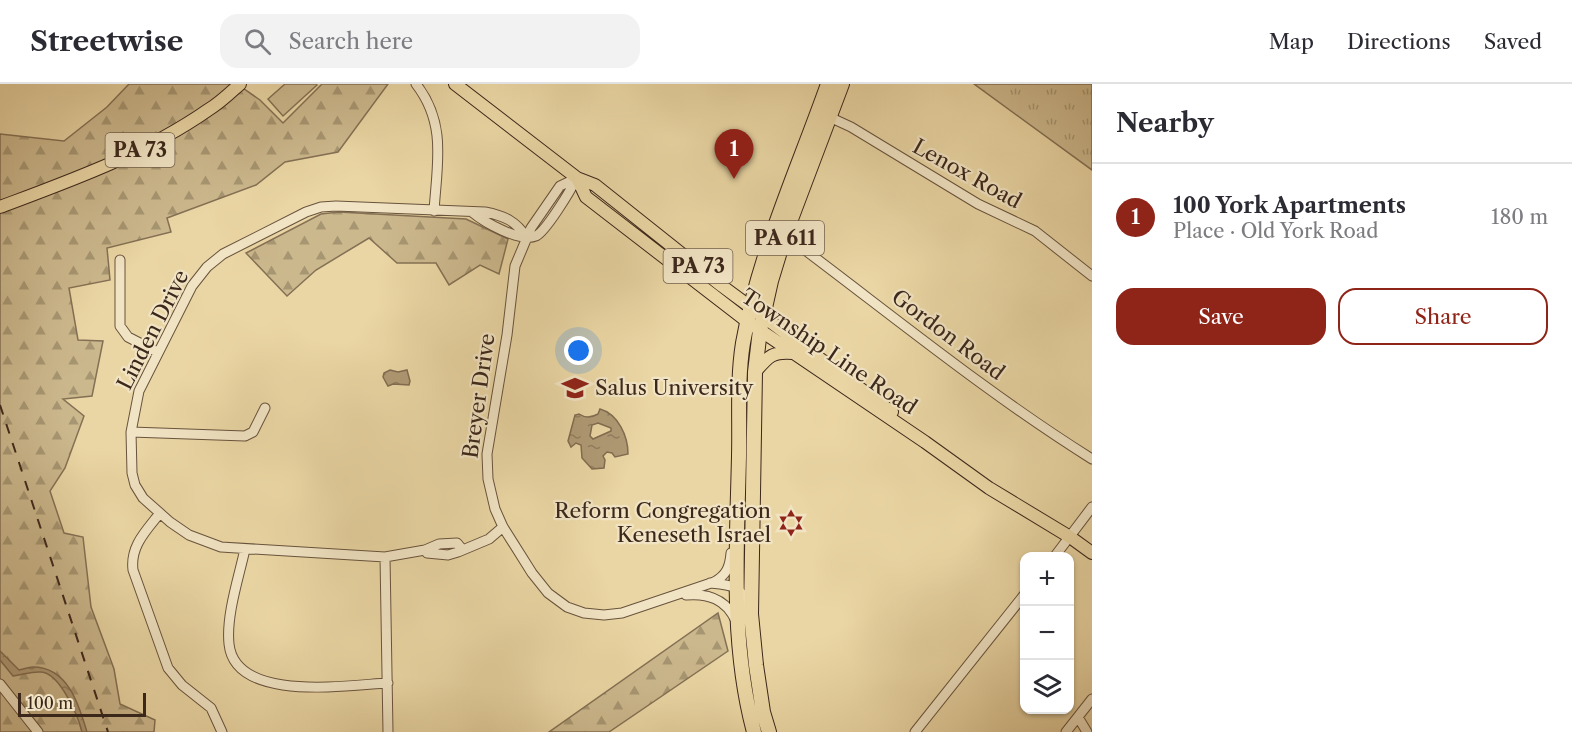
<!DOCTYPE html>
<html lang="en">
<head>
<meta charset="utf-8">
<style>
  :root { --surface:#fff; --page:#f2f2f3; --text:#2b2b33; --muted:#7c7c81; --line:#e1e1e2; --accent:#8f2418 }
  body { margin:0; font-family:"Libre Caslon Text",serif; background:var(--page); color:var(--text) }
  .controls { position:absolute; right:18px; bottom:18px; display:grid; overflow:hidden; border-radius:12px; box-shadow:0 2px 4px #0004 }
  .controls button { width:54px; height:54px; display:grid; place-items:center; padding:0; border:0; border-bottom:2px solid var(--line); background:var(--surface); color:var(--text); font:30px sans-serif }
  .scale { position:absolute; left:18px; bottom:15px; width:128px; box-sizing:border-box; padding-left:6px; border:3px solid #3c271b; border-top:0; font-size:16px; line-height:21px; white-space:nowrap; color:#3c271b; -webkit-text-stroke:4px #f1e4c4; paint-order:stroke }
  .you { position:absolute; left:579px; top:267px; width:21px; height:21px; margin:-15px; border:4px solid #fff; border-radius:50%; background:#1a73e8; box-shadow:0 0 0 9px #1a73e833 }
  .badge { display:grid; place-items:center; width:39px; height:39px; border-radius:50%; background:var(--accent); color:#fff; font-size:20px; font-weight:700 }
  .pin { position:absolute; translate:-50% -50px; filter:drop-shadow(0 2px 3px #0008) }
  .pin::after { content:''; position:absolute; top:32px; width:21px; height:18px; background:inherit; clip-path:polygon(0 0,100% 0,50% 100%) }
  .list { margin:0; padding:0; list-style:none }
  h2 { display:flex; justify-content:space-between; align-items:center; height:78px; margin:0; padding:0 24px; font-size:26px }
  h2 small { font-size:20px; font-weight:400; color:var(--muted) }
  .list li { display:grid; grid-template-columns:39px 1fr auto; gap:18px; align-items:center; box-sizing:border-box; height:108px; padding:0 24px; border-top:2px solid var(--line) }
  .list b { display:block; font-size:22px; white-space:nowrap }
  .list p { margin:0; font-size:20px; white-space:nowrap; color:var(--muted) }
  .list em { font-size:20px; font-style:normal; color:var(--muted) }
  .actions { display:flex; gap:12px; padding:18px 24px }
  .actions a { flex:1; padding:14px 0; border:2px solid var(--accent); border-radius:18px; text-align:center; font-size:21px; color:var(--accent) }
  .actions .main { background:var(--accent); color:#fff }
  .icon { flex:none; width:33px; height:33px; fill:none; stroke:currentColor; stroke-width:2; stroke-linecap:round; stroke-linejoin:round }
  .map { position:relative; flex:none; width:1092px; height:648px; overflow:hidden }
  header { display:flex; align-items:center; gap:36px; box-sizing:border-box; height:84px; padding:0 30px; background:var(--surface); border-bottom:2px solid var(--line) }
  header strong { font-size:28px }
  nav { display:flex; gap:33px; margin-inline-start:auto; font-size:21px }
  .search { width:420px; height:54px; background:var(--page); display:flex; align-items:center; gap:15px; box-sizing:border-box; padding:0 21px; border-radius:18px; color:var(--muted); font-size:22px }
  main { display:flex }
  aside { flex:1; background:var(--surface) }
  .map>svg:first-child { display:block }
  .grass { fill:url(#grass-tufts); stroke:#847054; stroke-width:1.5 }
  .forest { fill:url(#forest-firs); stroke:#847054; stroke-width:1.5 }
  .garden { fill:#ccb88d; stroke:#847054; stroke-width:1.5 }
  .water { fill:url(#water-ripples); stroke:#816c51; stroke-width:1.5; fill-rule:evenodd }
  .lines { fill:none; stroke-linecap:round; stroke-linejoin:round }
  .minor-casing { stroke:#68533d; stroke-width:11 }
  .major-casing { stroke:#3c271b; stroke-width:14 }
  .highway-casing { stroke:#3c271b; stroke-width:16 }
  .minor { stroke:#f1e4c4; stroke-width:9 }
  .major { stroke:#ead6a4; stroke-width:12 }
  .highway { stroke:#ead6a4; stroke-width:14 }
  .rail { stroke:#3c271b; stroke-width:2; stroke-dasharray:10 10; stroke-linecap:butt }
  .labels { text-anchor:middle; stroke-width:4.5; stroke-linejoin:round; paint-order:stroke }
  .shield { fill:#f1e4c4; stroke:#72604e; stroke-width:1.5 }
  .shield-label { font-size:20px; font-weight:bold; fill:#3c271b }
  .street-label { font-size:21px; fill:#3c271b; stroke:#f1e4c4 }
  .poi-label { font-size:21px; fill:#3c271b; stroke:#f1e4c4; text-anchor:start }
</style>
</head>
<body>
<header>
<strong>Streetwise</strong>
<div class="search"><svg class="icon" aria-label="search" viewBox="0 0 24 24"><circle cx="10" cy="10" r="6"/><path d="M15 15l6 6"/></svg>Search here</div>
<nav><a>Map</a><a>Directions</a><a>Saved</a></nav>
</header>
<main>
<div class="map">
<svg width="1092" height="648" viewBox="0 0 1092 648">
  <defs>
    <pattern id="grass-tufts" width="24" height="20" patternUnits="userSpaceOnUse" patternTransform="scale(1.5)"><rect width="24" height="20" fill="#ccb88d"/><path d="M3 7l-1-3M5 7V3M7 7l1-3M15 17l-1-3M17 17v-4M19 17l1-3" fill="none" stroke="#a79672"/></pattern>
    <pattern id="forest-firs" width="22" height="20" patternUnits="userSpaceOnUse" patternTransform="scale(1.5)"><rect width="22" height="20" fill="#ccb88d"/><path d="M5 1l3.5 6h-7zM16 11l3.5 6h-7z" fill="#a79672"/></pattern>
    <pattern id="water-ripples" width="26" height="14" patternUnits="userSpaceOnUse" patternTransform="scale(1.5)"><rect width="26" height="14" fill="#af9a75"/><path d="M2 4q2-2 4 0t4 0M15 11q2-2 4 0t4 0" fill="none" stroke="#907e5f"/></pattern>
  </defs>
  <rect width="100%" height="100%" fill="#ead6a4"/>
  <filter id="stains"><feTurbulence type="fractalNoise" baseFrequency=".00333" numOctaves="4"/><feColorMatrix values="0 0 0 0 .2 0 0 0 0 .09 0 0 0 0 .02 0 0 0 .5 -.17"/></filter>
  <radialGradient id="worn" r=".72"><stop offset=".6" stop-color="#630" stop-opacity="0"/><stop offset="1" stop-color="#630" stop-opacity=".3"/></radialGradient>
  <path class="grass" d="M974,0h118v86z"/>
  <path class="forest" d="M129,0h108l23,16 23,23 39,-39h66l-50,68 -53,10 -29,23 -89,33 4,14 -64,16 3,32 -41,8 9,52 25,1 -11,55 -29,3 21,17 -19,52 -15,23 14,42 19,4 8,70 23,62 6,35 35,16 -1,12h-154v-598l64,7 43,-34z
    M339,128l127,7 42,20 -9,35 -19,-9 -31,20 -13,-22h-39l-28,-25 -53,32 -29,26 -41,-43 75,-39z
    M718,529l10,38 -119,81h-60z"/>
  <path class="garden" d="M285,0h31l1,1 -34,31 -15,-17z"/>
  <path class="water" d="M390,286l8,2 9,-2 3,11 -1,4 -16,-1 -5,2 -5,-9 1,-4z
    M600,325c18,5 28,27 28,45l-13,3 -3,-4 -5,-1 -4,4 2,4 -1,8 -12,1 -10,-11 -1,-13 -5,-2 -5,4 -3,-6 7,-26 4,-1c6,4 12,4 19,0zM598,339l13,5v3l-18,8 -3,-3 2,-11z
    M0,567l19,19c5,-1 9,-3 14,-3 35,0 46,38 54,65h-5c-4,-16 -22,-59 -41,-60 -9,-1 -19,3 -28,4l-13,-16z"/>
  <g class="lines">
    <g class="minor-casing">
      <path id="minor" d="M416,0c31,40 21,80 18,127
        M825,31l26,12 127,77 57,27 57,45
        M577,94l-17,8 -29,42 -16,38 -8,69 -20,119 1,25 7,30 8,18 29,46 16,20 19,14 17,6 20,2 18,-2 92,-31c13,-7 16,-16 17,-29
        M472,128c12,10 48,31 64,24 10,-5 35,-46 40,-57
        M785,151c102,76 200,157 307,224
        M120,176v66l8,11 29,15
        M131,348l114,4 8,-4 12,-24
        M160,429c-14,18 -30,33 -27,57l35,98 14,17 29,23 11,24
        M245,465c-6,28 -19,66 -16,95 6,59 119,41 159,39
        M462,465l-5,-6 -18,1 -14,6 -40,7 -164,-10 -32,-12 -19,-13 -27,-24 -8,-13 -3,-12 -1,-41 8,-41 53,-105 15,-19 16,-13 83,-42 15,-5 15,-1 149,6c20,4 31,9 42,26
        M425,466l2,3 21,2 10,-3 31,-13 14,-12
        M1055,472l37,-49
        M385,473l3,175
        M710,499c21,2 31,2 38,23
        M686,511c22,-2 40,4 50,26
        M0,600l38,48
        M1078,633l9,15
        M915,648l109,-137
        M1066,648l26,-33"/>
    </g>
    <g class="major-casing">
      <path id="major" d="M455,0l122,94 18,7 127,101 170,126
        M577,94l9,19 162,125 177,120 64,46 81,49 22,16
        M0,123c72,-27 145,-53 208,-97 12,-7 22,-17 32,-26
        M755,288c13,-15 17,-21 38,-19"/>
    </g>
    <g class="highway-casing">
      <path id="highway" d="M754,648c-24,-89 -17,-185 -15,-276 1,-37 -2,-76 4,-113 16,-90 55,-174 85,-259
        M769,648l-6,-20 -7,-47 -5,-51 4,-242 5,-42 11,-49 14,-46 57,-151"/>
    </g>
    <use href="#minor" class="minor"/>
    <use href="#major" class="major"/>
    <use href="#highway" class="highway"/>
    <path class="rail" d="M0,321l108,327"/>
  </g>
  <defs>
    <g id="university-bare" transform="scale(2.07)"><path d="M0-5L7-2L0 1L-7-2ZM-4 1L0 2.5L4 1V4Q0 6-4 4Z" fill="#8f2418" stroke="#f1e4c4" stroke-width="2.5" paint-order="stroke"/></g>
    <g id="synagogue-bare" transform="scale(2.07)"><path d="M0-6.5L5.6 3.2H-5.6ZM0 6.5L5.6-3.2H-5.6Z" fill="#8f2418" stroke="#f1e4c4" stroke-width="2.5" paint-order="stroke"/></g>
  </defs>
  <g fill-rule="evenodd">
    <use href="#university-bare" x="575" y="304"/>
    <use href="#synagogue-bare" x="791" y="439"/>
  </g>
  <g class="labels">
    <g class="shield">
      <rect x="105.5" y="49" width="69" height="34" rx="4.5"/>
      <rect x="746" y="137" width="78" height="34" rx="4.5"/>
      <rect x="663.5" y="165" width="69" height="34" rx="4.5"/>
    </g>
    <g class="shield-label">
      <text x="140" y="73">PA 73</text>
      <text x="785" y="161">PA 611</text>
      <text x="698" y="189">PA 73</text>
    </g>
    <g class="street-label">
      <text transform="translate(967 90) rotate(29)" y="7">Lenox Road</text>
      <text transform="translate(153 246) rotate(-63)" y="7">Linden Drive</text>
      <text transform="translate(948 251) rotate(37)" y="7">Gordon Road</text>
      <text transform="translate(829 268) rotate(34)" y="7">Township Line Road</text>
      <text transform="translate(479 312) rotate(-82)" y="7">Breyer Drive</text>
    </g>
    <g class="poi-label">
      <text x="595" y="311">Salus University</text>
      <text x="771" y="434" text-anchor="end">Reform Congregation<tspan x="771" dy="24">Keneseth Israel</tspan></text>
    </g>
  </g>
  <rect width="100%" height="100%" filter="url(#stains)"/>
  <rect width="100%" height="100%" fill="url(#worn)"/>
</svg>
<div class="controls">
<button>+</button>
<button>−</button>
<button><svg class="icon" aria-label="layers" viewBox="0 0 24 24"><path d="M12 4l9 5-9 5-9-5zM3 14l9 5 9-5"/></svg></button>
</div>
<div class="scale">100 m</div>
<div class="you"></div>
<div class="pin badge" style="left:734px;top:95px">1</div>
</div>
<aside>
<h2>Nearby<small></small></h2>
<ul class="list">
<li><span class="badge">1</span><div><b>100 York Apartments</b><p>Place · Old York Road</p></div><em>180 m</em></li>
</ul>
<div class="actions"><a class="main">Save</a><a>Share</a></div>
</aside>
</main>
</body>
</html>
